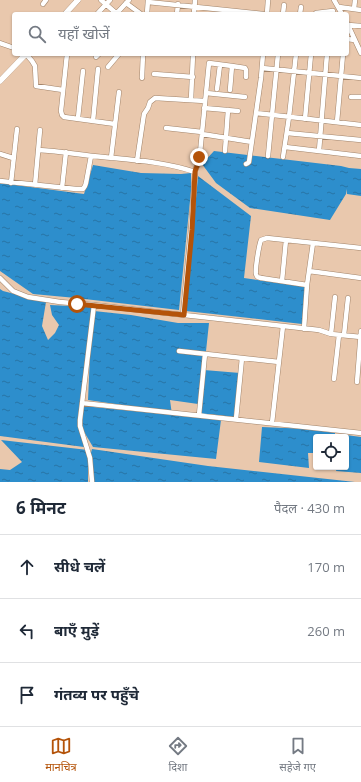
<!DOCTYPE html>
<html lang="hi">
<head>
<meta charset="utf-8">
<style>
  :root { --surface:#fff; --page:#f6f6f7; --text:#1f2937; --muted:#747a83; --line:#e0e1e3; --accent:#b45309 }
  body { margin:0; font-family:"Open Sans","Noto Sans Devanagari",sans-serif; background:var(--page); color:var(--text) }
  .controls { position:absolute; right:12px; bottom:12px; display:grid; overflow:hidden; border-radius:4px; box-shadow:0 1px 3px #0004 }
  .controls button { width:36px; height:36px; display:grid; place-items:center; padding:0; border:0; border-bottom:1px solid var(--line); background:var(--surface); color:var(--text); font:20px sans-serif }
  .stop { position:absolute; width:12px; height:12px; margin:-9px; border:3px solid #b45309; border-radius:50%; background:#fff }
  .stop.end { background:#b45309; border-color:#fff; box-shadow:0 1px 4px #0008 }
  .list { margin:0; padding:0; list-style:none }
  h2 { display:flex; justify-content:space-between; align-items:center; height:52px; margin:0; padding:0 16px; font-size:17px }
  h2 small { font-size:13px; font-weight:400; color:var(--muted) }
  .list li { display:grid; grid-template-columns:26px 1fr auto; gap:12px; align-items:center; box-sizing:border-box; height:64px; padding:0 16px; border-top:1px solid var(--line) }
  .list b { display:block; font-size:15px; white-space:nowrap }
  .list em { font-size:13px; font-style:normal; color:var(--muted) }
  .icon { flex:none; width:22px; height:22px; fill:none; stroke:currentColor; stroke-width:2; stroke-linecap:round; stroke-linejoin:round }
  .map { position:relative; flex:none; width:361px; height:482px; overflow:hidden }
  .search { position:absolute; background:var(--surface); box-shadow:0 1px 3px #0004; left:12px; right:12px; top:12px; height:44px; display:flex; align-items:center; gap:10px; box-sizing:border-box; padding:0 14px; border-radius:4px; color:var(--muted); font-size:15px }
  .sheet { height:244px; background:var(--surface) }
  nav { display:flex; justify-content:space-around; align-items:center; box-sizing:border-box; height:56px; border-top:1px solid var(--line); background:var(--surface); font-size:11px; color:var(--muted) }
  nav a { display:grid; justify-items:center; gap:2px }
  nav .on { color:var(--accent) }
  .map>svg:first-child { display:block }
  .water { fill:url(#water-ripples) }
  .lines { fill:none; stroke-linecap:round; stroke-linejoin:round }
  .minor-casing { stroke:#a2846a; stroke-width:5.5 }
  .tertiary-casing { stroke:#a2846a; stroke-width:6 }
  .minor { stroke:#fff; stroke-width:4.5 }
  .tertiary { stroke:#fff; stroke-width:5.5 }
  .route { stroke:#b45309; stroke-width:5 }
</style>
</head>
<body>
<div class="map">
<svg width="361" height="482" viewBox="0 0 361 482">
  <defs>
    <pattern id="water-ripples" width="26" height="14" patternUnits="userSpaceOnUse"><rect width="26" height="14" fill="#2d8ecc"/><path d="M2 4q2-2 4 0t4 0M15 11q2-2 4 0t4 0" fill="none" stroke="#2774a5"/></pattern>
  </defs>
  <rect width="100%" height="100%" fill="#e9c8ad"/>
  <path class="water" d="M214,151l127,15 8,2 12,1v27l-14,-2 -1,-5v5l-16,26 -80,-12 -34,-25 -14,-19z
    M93,165l48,8 40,1 10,-1v18l-12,119 -103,-12 -43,-4 -33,-23v-88l84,11z
    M198,176l53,40 -7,62 64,9 -6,37 -116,-13z
    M0,289l3,2 43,11 -4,24 6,14 7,-7 4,-8 -7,-10 -2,-10 42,2 -9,99 81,8 -42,-9 -34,-5 2,-46 4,-43 37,4 47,8h31l-5,47 36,3 -6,44 -35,-4 4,-41 -5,32 -28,-4 2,15 49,5 -5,39 -123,-12 -10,-17 1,17 -84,-11z
    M262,427l47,2 26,4v4h-19v16h-8l1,15 -50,-6z
    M339,434l22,3v36l-25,-2 1,-4h9v-30h-7z
    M1,440l87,10v32h-88v-13l10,1 12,-8z
    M92,449l116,17 147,16h-261l-4,-26z"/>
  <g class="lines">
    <g class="minor-casing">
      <path id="minor" d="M101,0l16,14
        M334,0l8,14
        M148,2l115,12
        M126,3l15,11
        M43,4l3,-4
        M339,7l22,3
        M354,9l1,-9
        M316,13l17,-2
        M97,14l13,-14
        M116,14l13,-14
        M147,14l1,-14
        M177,14l1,-10
        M194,14l1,-14
        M267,14l1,-14
        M283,14l1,-9
        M300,14l1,-7
        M347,23l14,30
        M348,25l13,1
        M347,39l8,1
        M0,43l14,5
        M26,54l6,7 3,5 1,20 27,4
        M67,54l-6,57 1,4 2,2 51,7
        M96,57l3,-3
        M232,66l13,2 1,2v7
        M108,67l11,-13
        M262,68l99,10
        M154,74l39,3
        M142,78l1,-24
        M217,89l3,-24
        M206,93l39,4
        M351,97h10
        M191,100l2,-46
        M204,108l34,3
        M256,113l105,12
        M78,118l5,-47
        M305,119l6,-65
        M93,121l5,-52
        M337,122l6,-68
        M166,128l36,4
        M287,133l74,7
        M202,134l50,8
        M285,147l76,9
        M38,150c22,1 43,5 65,7 31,3 63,5 92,15
        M225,151l3,-41
        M319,151l8,-97
        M0,154l13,4
        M268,156l10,-102
        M283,157l6,-40 7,-63
        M111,158l8,-66
        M137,161l7,-47 4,-6 2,-6 5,-4 50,3
        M246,164l2,-1 1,-1 12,-84 2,-24
        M0,181l76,8h7l2,-3 1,-3 5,-27
        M11,183l6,-54
        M35,185l5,-55
        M62,188l4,-36
        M309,271l52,7
        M0,278l13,13 15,6 32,5 34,3 189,21 -11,97
        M282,281l4,-41
        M307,285l-46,-7c-3,-1 -4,0 -5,-4 -1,-5 3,-29 5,-34l6,-2 94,10
        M183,315l8,-85 4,-58 1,-4 3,-5 10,-100 23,3 -2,24
        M283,326l36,4 12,4 30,3
        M304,329l3,-44 6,-42
        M331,334l4,-37
        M344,335l4,-37
        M179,351l100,11
        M334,379l5,-44
        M357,382l4,-51
        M82,403l279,30
        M199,415l6,-61
        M236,419l6,-61
        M92,482l-2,-24 -10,-32v-6l14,-115"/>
    </g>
    <g class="tertiary-casing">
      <path id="tertiary" d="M65,14l13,-14
        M0,81l26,-27"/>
    </g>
    <use href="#minor" class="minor"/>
    <use href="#tertiary" class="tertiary"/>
  </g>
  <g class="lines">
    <path class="route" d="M77,304l107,11 8,-85 3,-58c1,-6 5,-9 4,-15"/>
  </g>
</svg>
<div class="controls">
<button><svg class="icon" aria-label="locate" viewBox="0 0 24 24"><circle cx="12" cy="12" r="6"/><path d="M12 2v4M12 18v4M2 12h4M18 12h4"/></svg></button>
</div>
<div class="stop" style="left:77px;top:304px"></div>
<div class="stop end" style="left:199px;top:157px"></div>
<div class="search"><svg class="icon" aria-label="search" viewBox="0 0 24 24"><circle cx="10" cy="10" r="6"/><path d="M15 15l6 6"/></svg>यहाँ खोजें</div>
</div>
<section class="sheet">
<h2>6 मिनट<small>पैदल · 430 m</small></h2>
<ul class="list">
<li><svg class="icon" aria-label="ahead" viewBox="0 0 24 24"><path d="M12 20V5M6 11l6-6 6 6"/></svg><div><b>सीधे चलें</b></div><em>170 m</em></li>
<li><svg class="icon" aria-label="left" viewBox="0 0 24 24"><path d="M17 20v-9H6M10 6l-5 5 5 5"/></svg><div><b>बाएँ मुड़ें</b></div><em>260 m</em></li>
<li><svg class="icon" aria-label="arrive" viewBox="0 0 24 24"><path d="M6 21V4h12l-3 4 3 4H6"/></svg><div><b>गंतव्य पर पहुँचे</b></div></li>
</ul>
</section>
<nav>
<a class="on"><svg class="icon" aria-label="map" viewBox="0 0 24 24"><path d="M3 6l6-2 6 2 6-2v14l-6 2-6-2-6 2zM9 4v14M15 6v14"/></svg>मानचित्र</a>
<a><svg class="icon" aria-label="directions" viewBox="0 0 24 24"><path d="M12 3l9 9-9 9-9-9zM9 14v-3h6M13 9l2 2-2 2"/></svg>दिशा</a>
<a><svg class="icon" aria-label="saved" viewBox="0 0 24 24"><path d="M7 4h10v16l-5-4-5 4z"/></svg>सहेजे गए</a>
</nav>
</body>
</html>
